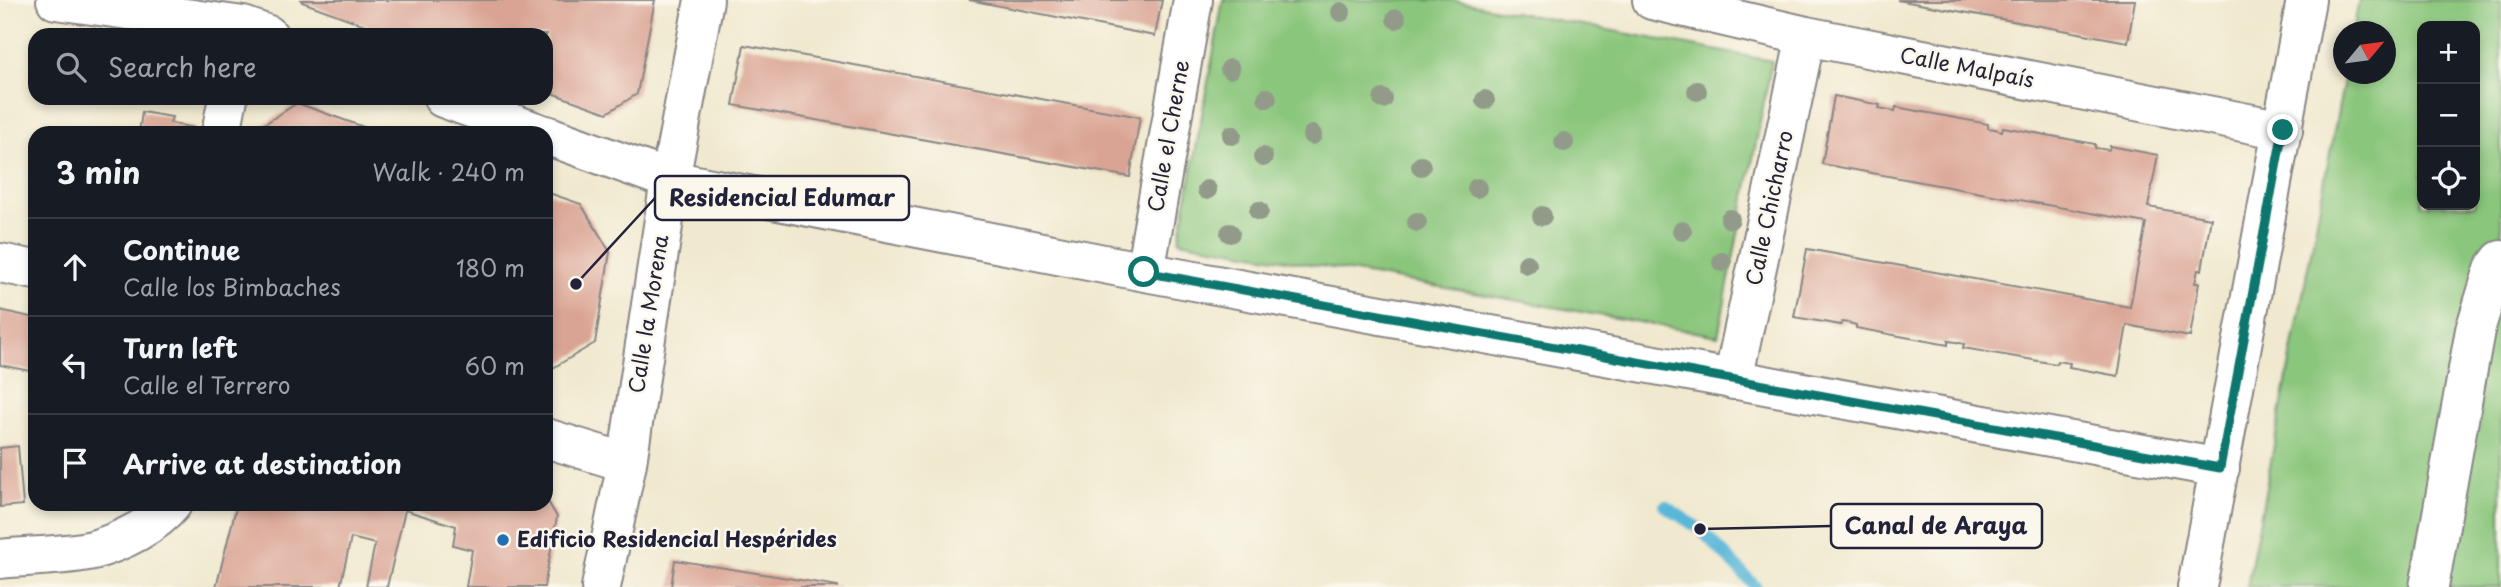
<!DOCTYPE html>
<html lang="en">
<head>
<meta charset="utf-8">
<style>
  :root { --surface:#171b24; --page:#20242c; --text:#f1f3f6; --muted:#9ea1a6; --line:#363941 }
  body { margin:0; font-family:"Playpen Sans",sans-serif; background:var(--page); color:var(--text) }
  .controls { position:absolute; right:21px; top:21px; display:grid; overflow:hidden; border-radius:14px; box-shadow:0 4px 10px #0003 }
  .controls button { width:63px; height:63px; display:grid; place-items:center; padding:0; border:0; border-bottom:2px solid var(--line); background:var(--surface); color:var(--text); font:35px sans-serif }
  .compass { position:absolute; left:2333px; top:21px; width:63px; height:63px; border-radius:50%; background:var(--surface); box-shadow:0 4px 10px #0003; rotate:61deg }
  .stop { position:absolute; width:21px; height:21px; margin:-16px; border:5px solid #0f766e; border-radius:50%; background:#fff }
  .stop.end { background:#0f766e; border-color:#fff; box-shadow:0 2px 7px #0008 }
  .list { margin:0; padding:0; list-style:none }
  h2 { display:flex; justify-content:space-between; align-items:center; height:91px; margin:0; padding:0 28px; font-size:30px }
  h2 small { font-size:23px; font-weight:400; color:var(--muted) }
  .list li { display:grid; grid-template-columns:46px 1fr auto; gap:21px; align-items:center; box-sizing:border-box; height:98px; padding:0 28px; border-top:2px solid var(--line) }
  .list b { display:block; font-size:26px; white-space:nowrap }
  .list p { margin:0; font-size:23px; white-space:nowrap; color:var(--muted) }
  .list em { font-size:23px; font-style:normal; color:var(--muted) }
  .icon { flex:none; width:38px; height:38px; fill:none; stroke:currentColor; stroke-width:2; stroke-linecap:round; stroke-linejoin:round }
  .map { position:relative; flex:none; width:2501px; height:587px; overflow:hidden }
  .search { position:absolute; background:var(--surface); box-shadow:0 4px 10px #0003; left:28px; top:28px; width:525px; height:77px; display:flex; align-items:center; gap:18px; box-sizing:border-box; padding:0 24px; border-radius:21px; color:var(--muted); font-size:26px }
  .panel { position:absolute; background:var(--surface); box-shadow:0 4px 10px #0003; left:28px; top:126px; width:525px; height:385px; border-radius:21px }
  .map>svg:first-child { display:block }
  .green { fill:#8ac67c; stroke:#56745c; stroke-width:2; fill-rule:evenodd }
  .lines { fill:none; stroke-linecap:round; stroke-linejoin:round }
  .stream { stroke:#5ab7d8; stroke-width:12 }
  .building { fill:#daa494 }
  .minor-casing { stroke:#898685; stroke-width:42 }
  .major-casing { stroke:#898685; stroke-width:42 }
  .highway-casing { stroke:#898685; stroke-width:42 }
  .minor { stroke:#fff; stroke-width:38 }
  .major { stroke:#fff; stroke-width:38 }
  .highway { stroke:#fff; stroke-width:38 }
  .tree { fill:#929b8a }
  .route { stroke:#0f766e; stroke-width:9 }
  .poi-dot { fill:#1f6fb2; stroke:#fbf7ec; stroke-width:2.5 }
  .labels { text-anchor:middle; stroke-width:5; stroke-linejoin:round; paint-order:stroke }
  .street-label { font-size:21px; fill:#22223b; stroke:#fbf7ec }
  .poi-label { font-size:21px; font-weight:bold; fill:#22223b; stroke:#fbf7ec; text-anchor:start }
  .leader { fill:none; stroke:#22223b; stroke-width:2.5 }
  .callout-dot { fill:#22223b; stroke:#fbf7ec; stroke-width:2.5 }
  .callout { fill:#fbf7ec; stroke:#22223b; stroke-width:2.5 }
  .callout-label { font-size:23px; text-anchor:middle; font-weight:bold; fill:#22223b }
</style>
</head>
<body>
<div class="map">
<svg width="2501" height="587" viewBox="0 0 2501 587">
  <rect width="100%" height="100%" fill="#fbf7ec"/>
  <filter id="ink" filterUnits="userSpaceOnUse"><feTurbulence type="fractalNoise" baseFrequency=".0143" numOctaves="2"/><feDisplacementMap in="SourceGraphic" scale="14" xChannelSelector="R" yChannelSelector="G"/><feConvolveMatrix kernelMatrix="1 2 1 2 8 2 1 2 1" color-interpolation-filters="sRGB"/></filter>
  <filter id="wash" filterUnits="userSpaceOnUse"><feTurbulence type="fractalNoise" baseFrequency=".00686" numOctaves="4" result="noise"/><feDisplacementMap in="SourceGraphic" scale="28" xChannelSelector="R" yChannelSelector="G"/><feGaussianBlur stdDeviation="1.57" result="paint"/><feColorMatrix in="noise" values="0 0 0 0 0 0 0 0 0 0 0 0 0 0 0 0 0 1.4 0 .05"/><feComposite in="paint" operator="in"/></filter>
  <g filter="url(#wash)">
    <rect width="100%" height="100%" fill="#f0e9cf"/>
    <path class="green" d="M1223,0h228l321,61 -54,275 -539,-95z
      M2359,0h142v587h-254l98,-513h41v-42l-33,-1zM2422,26h53v179h-53z"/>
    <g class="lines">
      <path class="stream" d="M1665,506l35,23 56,58"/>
    </g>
    <g id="blocks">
      <path class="building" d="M301,0h354l-18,94 -30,19 -61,-22v-56h-154l-90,-33z
        M969,0h193l-7,36z
        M1897,0h238l-7,42z
        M744,45l396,72 -10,60 -397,-72z
        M1834,96l46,9 -1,3 16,3 1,-4 92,17v4l7,1 7,2 1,-4 92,17v4l14,2 1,-4 48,9 -10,52 63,11 -9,52h-4l-3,13h4l-9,54 -63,-12 -9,51 -49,-9 1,-4 -13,-2 -1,3 -93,-16 1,-4 -8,-2 -8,-1v4l-92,-17v-3l-7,-2 -7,-1 -1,3 -47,-8 13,-68 323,58 16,-84 -324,-59z
        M297,103l83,30h-129z
        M142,112l30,5 -2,6 24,5 -1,5h-54z
        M546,192l35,12 29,48 -15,91 -49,29v-82l5,-13 -5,-1z
        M0,310l35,8v54l-35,-7z
        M18,446l5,59 -23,2v-59z
        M546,498l11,19 -13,70h-78l6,-37 -19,-5 3,-19 -51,-16 -18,77h-21l9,-43 -24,-6 -11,49h-124l21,-83h309z
        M675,560l163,26v1h-167z"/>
    </g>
  </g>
  <g filter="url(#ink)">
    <use href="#blocks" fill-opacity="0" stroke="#898685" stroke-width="2"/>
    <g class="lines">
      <g class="minor-casing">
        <path id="minor" d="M56,0l187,26 25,9
          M1652,0l154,36 477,94
          M443,98l96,35
          M221,133l7,-35
          M546,135l124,45 475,92 1075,196
          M1145,272l48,-272
          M1733,380l73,-344
          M546,438l81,25
          M601,587l26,-124 43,-283 34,-180
          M2197,587l109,-587"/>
      </g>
      <g class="major-casing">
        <path id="major" d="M0,263l35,7
          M0,559c27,-3 67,-3 93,-9 27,-8 61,-24 79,-46"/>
      </g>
      <g class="highway-casing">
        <path id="highway" d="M2429,587l46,-257 19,-61 7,-9"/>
      </g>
      <use href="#minor" class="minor"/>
      <use href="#major" class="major"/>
      <use href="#highway" class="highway"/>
    </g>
    <g class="tree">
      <circle cx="1341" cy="12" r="10"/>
      <circle cx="1396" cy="19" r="10"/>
      <circle cx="1230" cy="69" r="10"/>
      <circle cx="1697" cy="91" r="10"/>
      <circle cx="1267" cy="98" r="10"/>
      <circle cx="1383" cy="99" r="10"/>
      <circle cx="1485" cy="100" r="10"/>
      <circle cx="1232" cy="135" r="10"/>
      <circle cx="1312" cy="135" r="10"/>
      <circle cx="1564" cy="142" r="10"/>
      <circle cx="1263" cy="157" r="10"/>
      <circle cx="1421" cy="166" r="10"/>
      <circle cx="1477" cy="188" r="10"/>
      <circle cx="1207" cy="190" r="10"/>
      <circle cx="1259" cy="211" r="10"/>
      <circle cx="1542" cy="216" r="10"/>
      <circle cx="1730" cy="219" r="10"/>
      <circle cx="1417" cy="222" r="10"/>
      <circle cx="1682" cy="231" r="10"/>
      <circle cx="1230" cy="233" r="10"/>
      <circle cx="1722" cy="262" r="10"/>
      <circle cx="1527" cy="264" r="10"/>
    </g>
  </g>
  <g class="lines" filter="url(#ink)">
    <path class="route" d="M1144,272l1076,196 63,-338"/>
  </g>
  <circle class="poi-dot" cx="503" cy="540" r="7"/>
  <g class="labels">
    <g class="street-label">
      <text transform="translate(1967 68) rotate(11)" y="7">Calle Malpaís</text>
      <text transform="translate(1169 136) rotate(-80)" y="7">Calle el Cherne</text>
      <text transform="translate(1770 208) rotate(-78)" y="7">Calle Chicharro</text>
      <text transform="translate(649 314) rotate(-81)" y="7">Calle la Morena</text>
    </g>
    <g class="poi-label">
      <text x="517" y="547">Edificio Residencial Hespérides</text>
    </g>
  </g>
  <path class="leader" d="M576 284L655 198M1700 529L1831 526"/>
  <g class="callout-dot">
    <circle cx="576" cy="284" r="7"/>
    <circle cx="1700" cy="529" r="7"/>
  </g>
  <g class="callout">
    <rect x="655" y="176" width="254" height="44" rx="7"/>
    <rect x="1831" y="504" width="211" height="44" rx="7"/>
  </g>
  <g class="callout-label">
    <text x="782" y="206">Residencial Edumar</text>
    <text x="1936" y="534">Canal de Araya</text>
  </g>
</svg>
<div class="controls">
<button>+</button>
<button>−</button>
<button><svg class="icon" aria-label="locate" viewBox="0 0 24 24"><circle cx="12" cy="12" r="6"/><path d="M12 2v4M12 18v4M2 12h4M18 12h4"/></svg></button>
</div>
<svg class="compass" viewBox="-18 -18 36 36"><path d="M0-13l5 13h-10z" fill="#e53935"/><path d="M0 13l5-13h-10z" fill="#9ea1a6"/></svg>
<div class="stop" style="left:1144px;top:272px"></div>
<div class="stop end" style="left:2283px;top:130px"></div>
<div class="search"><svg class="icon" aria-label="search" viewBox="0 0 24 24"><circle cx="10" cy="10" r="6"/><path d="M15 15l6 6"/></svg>Search here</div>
<section class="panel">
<h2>3 min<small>Walk · 240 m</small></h2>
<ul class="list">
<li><svg class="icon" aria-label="ahead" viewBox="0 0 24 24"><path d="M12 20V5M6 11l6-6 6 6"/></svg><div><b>Continue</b><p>Calle los Bimbaches</p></div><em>180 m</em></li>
<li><svg class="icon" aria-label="left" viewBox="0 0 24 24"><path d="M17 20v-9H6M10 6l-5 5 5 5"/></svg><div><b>Turn left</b><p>Calle el Terrero</p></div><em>60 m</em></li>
<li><svg class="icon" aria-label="arrive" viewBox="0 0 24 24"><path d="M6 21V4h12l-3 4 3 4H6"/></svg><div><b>Arrive at destination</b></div></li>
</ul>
</section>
</div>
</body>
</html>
